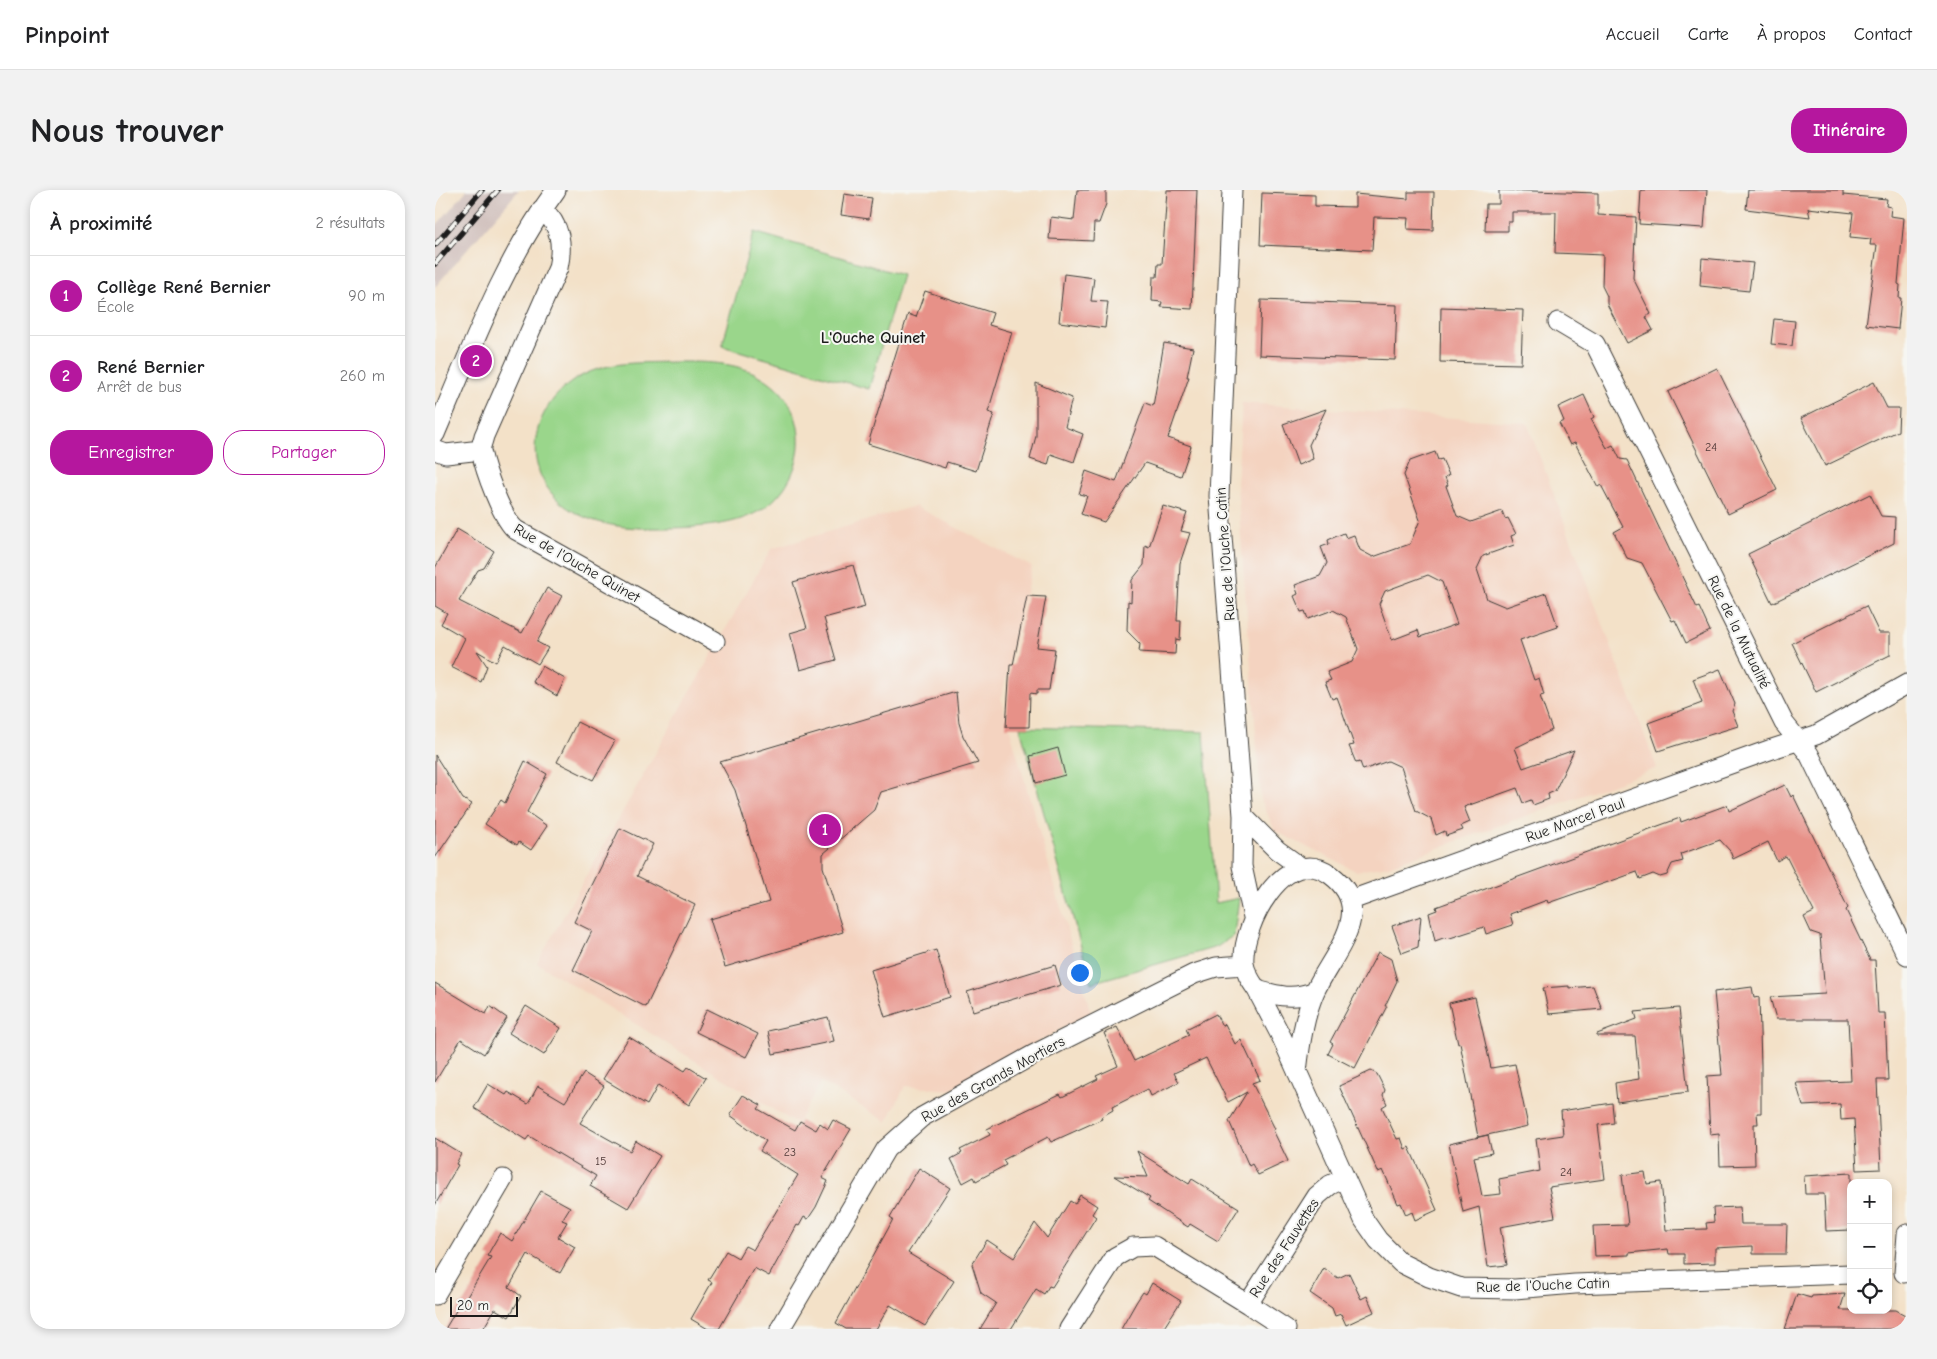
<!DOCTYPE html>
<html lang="fr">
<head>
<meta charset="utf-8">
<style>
  :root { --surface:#fff; --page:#f2f2f2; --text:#202124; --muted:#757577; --line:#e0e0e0; --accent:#b5179e }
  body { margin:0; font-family:"Comic Neue",sans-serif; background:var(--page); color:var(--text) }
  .controls { position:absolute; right:15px; bottom:15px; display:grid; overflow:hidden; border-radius:10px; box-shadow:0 2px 8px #0003 }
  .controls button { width:45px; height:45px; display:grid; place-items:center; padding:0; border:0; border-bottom:1px solid var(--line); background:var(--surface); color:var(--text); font:25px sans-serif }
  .scale { position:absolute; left:15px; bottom:12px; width:68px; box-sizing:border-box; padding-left:5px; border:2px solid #1c1c1c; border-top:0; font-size:14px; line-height:18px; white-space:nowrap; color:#1c1c1c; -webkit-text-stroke:4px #f6f6f2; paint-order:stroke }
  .you { position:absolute; left:644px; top:782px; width:18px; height:18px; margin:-12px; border:4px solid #fff; border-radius:50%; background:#1a73e8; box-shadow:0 0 0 8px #1a73e833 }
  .badge { display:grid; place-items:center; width:32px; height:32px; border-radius:50%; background:var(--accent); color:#fff; font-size:16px; font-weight:700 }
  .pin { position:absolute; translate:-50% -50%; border:2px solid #fff; box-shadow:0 1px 5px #0006 }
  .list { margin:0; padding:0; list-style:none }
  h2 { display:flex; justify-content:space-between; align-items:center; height:65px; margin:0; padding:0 20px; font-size:21px }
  h2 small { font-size:16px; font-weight:400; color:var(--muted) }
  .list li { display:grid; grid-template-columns:32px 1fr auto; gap:15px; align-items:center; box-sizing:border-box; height:80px; padding:0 20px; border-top:1px solid var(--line) }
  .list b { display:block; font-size:19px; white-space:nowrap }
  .list p { margin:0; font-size:16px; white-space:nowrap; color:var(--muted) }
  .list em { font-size:16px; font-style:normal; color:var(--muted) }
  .actions { display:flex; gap:10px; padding:15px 20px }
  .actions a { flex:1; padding:11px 0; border:1px solid var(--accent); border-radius:20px; text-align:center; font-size:18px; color:var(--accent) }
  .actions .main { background:var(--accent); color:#fff }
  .icon { flex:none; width:28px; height:28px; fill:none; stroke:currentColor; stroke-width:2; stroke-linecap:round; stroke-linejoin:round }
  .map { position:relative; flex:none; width:1472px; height:1139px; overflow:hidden; border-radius:20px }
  header { display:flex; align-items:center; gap:30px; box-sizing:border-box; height:70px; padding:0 25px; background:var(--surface); border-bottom:1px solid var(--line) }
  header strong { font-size:24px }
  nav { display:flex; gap:28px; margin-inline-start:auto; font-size:18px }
  .intro { display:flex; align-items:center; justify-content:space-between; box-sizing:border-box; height:120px; padding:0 30px }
  h1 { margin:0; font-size:35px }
  .button { padding:12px 22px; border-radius:20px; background:var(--accent); color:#fff; font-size:18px; font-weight:700 }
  main { display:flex; gap:30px; padding:0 30px }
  aside { flex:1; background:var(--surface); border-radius:20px; box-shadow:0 2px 8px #0003 }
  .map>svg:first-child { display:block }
  .built { fill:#f4d3c0 }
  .industrial { fill:#d0c0bc }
  .green { fill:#9ad68b; stroke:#5b7954 }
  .building { fill:#e79188; fill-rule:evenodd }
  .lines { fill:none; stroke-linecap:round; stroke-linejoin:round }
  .street-casing { stroke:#3c3a36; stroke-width:21 }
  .street { stroke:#fff; stroke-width:19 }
  .rail-casing { stroke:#1c1c1c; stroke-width:5.5 }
  .rail { stroke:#f6f6f2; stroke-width:4; stroke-dasharray:11; stroke-linecap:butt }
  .labels { text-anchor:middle; stroke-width:4; stroke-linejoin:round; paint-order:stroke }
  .number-label { font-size:12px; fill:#4f3937 }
  .street-label { font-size:15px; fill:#1c1c1c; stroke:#f6f6f2 }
  .neighbourhood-label { font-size:16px; font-weight:bold; fill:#1c1c1c; stroke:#f6f6f2 }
</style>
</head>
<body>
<header>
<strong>Pinpoint</strong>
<nav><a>Accueil</a><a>Carte</a><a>À propos</a><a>Contact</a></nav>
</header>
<div class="intro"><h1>Nous trouver</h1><a class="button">Itinéraire</a></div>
<main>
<aside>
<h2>À proximité<small>2 résultats</small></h2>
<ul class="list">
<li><span class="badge">1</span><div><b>Collège René Bernier</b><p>École</p></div><em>90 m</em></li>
<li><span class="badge">2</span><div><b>René Bernier</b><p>Arrêt de bus</p></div><em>260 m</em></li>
</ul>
<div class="actions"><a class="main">Enregistrer</a><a>Partager</a></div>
</aside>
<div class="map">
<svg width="1472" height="1139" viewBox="0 0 1472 1139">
  <rect width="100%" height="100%" fill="#f6f6f2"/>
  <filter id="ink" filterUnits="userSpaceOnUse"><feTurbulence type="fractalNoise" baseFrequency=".02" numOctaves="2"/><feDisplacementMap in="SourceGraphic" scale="10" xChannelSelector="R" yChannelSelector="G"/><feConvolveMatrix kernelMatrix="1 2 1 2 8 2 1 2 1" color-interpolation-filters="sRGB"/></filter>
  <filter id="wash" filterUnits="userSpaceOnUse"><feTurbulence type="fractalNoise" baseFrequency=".0096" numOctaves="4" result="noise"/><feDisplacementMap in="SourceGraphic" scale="20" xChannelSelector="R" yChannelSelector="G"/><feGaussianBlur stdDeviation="1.12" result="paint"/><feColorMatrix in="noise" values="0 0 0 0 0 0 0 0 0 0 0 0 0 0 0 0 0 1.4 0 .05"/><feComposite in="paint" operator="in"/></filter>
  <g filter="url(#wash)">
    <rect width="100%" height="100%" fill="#f3e1c8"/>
    <path class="built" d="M807,213l285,20 130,345 -268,98 -33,5 -81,-40 -14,-32 -24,-314z
      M480,316l117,61 -31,131 90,315 -141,77 -45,-4 -18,36 -66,-40 -24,42 -260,-161 234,-414z"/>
    <path class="industrial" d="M32,0h52l-84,97v-60z"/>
    <path class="green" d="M319,42l148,43 -33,114 -147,-43z
      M239,172c30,0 61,-1 88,15 57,33 45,115 -13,139 -30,13 -76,12 -108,12 -29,-1 -59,-7 -81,-26 -48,-43 -21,-113 35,-132 25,-9 53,-7 79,-8z
      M585,537l184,5 12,171 23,-5 -5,37 -17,12 -126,36z"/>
    <g id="blocks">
      <path class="building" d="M642,0h29v14l-7,19h-5l-1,18 -44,-2 2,-22 23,3z
        M732,0h30l-5,119 -31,-2 1,-5 -10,-1 1,-24h4l1,-13h4z
        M1064,0l99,3v22l38,2 -3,61 18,36 -5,3 7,13 -26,13 -20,-39v-8l-5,-10 1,-31 -48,-2 1,-41h-44v10h-4v9h-23l1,-27h13z
        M1206,0h66l-3,38 -65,-4z
        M1313,0h95v5l44,4 -1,7 5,1 -1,9 14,2 -6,66 2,1 -1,13h2l-3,31 -32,-4 11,-80h-7l1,-6 -21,-2 3,-24 -45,-5 2,9 -64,-8z
        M973,2h26l-1,38 -26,-1 1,-11 -34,-1 -2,33 -112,-5 2,-52 53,2v11l40,1v-13l53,5z
        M409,4l28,4 -3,21 -28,-4z
        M1267,68l51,5 -4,28 -49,-5z
        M629,84l30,4 -3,23 17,1 -3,26 -46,-6z
        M490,101l68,22 -4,12 23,7 -24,80 6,2 -18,57 -29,-9 -2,6 -77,-24 40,-130 8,3z
        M826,110l136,5 -2,55 -136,-5z
        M1006,117l82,3 -2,54 -81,-2z
        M1339,129l21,2 -3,25 -21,-2z
        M729,153l29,5 -6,29h2l-21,61 23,8 -10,30 -36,-13 -41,59 -23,-8 6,-18 -8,-2 7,-23 30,11 29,-79 8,3z
        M1282,178l60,122 -49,24 -60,-122z
        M1439,192l13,26h12l-1,23 -73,35 -24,-48z
        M601,193l36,15 -7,29 18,7 -9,28 -23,-8 -3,11 -18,-6 6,-23z
        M1149,205l10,22 -3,2 16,29 6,-3 7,14 7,1 70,148 2,-1 11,24 -24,12 -11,-23 -3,1 -30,-58 -15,-5 -13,-26 9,-5 -22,-42 -3,2 -23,-44 -5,2 -11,-22 5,-2 -6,-14z
        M891,219l-17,36 4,14 -15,6 -15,-41z
        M1000,262l3,8 4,-1 7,16 -4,2 3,8 -2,1 11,30 14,6 31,-11 3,8 3,-1 8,16 -5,2 3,9 -31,11 -6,13 10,30 19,8 40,-14 12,34 -38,13 14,40 5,-2 5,17 -4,1 12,34 -37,18 8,20 51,-18 -19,41 -7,3 1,5 -16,6 -2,-5 -8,3 -6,-15 -53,19 6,15 -9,4 2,4 -17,6 -1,-5 -9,4 -5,-16 -15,-8 -15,-44 -13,-6 -25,9 -3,-8 -4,1 -7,-17 5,-1 -14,-40 -3,-8 -5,2 -7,-17 6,-2 -4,-8 25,-10 6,-13 -12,-32 -13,-7 -25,9 -3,-8 -4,1 -7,-16 4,-2 -3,-9 25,-9 7,-13 -6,-16 8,-3 -1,-4 16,-7 2,5 8,-3 6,15 13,7 37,-13 10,-24 -16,-45 6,-14zM993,385l14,7 15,42 -37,13 -2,-7 -26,10 -13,-36 6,-13z
        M1435,304l11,22 14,1 -1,26 -122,60 -24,-49z
        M728,316l24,7 -6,18 9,2 -10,30 -3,58h4l-1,19 -4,-1 -1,15 -36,-2 1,-8 -13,-13 1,-30 3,1 1,-22 12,-15 1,-20 4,2z
        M22,339l37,22 -10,17 -6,2 -19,31 63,32 25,-45 15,8 -25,46 11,6 -10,16 -33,-19 -9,17 -19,-11 10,15 -6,16 -30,-15 14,-29 -24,-14 6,-11 -12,-7v-38z
        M418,375l12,42 -41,11 12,42 -36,10 -10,-37 17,-5 -14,-46z
        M592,406l19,1 -9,50 18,2 -6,41h-12v4l-7,-1 -1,34h-23l4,-62h3z
        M1431,416l13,27h11v22l-74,37 -24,-49z
        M107,476l23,13 -8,17 -24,-14z
        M1285,479l15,35 -3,7 6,15 -80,25 -10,-28 54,-20 -9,-24z
        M521,502l3,31 4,13 15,27 -97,29 -7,18 -51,44v13l20,65 -118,35 -15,-48 59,-17 -34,-112 -15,-28z
        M142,532l38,19 -22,39 -36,-18z
        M623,558l7,27 -29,8 -6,-27z
        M0,565l28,44 9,5 -37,54z
        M90,571l22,13 -20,38 20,14 -16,24 -12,-8 -2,3 -32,-21 16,-24 4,3z
        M1350,595l6,12 2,-2 55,113 -2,2 24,50h5l3,53h7l3,67h-11l4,89 -24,1 -3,-51 -13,1 -1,-16 -37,2 -7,-23 55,-2 -3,-62h-72l-6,-22 55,-3 -5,-59 -9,-3 -7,-15 10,-5 -28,-56 -9,5 -9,-19 -35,17 -3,-8 -10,-11 -39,14 2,7 -11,3 -5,11 -7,2 -7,-3 -13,5 -3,-7 -89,31 -1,-3 -37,14 3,11 -27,9 -2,-7 -37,12 -1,-2 -11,4 -6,-28 8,-3 -1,-3 244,-89 1,4 46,-17 2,6z
        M185,638l33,16 -16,32 58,29 -49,102 -73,-37 19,-39 -18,-9z
        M986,726l-3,31 -16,6 -10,-27z
        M501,760l14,47 -65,20 -14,-47z
        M943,762l13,7 6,22 -12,25h2l-32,62 -27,-14 5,-10 -3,-2z
        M620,775l6,20 -88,26 -6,-19z
        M0,793l51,31 4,-8 17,12 -23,36 -23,-15 -26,43z
        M1134,796v2l24,-2 9,23 -53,5 -6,-26z
        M1317,797l2,11 5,-1 2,68v48h-4l1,11h-4l1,41 -35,1 -1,-32 -9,1 -3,-59 15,-1 -8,-83z
        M1040,807l16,71 24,-4 13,62 -50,11 -18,-94 -2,1 -9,-41z
        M91,816l35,22 -17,27 -35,-22z
        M1244,818l9,84 -71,10 -2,-19 24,-4 -4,-43h-38v-2l40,-15 -2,-7z
        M272,819l51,25 -12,23 -50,-25z
        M781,824l6,12 3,-2 10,20 6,-4 19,40 -8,3 23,46 -2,1 15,31 -30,14 -6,-11 -3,2 -20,-45 18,-29 -19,10 -22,-44 -32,15 5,9 -28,14 -3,-7 -36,18 1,3 -12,7 1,2 -51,23 -3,-5 -45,23 3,5 -30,16 -2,-4 -11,6 -12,-24 11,-6 -2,-3 30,-15 -3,-6 73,-35 2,3 36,-18 -2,-3 22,-10 -14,-33 13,-6 17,34 55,-26 -3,-6z
        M393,827l6,24 -61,13 -5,-23z
        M194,847l56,34 3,-4 18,11 -17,27 -31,-20 -11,20 -44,-26z
        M936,881l6,3 8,16 -2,5 4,9 -5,3 15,32 4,-1 4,11 4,-2 28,63 -22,10 -3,-8 -6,3 -5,-12 -3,1 -15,-34 -5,2 -39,-86z
        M149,883l20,13 -24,37 50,28 6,-10 24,15 -32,52 -38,-22 6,-10 -67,-40 -3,4 -52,-32 14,-24 18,11 2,-3 20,12 10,-18 27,16z
        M308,905l18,10 -3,4 37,21 5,-9 16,9 4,-7 8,6 5,-9 18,9 -29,49 6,3 -12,26 -8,12 -4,-2 -5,9 -2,-1 -28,51 -15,-8 -35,61h-11l-17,-10 21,-37 -4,-2 18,-29 12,7 7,-12 8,4 45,-75 -38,-24 6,-10 -36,-26z
        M1177,913l2,20 -16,2 7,54 -56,8 6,30 -55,10 7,38 -19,2 -9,-60 -16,5 -14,-68 39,-9 4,18 -18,4 8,39 19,-2 -2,-15 41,-8 -4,-32 27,-4 -2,-24z
        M0,948l26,16 -5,10 2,1 -23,40z
        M702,961l52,33 3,-5 47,29 -21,33 -28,-17 -2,3 -40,-26 2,-3 -36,-22 34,1z
        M484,978l31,20 -42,65 46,28 -29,45 -35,-21 -14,24h-30l-10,-6 52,-94 5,-10 -3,-2z
        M1210,982l2,12 14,-2 5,48 41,-1 -1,-6 8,-1 -1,-14 27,-1 1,17h46l-1,30h-33v-8l-38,2v15l-31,1v-10h-15l-1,-5 -39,4v2l-34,1 -2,-30 35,-1 -6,-50z
        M1416,983v57l-25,1 -2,-37h-19l-1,-18z
        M106,1001l29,16 -8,13 5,2 -9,15 17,10 -15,26 -32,-19 -19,33 12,9 -12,21 -14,-8 -12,20h-38l15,-25 2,1 29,-48 -4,-1 13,-23 12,8z
        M645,1005l17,11 -5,8 4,3 -44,70 -3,-1 -5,8 -8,-5 -25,40h-31l16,-26 -15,-10 -9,-29 15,-24 27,18 21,-35 12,15 23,-37 5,3z
        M889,1078l14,10 11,-5 12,26 6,-3 7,16 -28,13 -5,-11 -6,2 -3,-8 -22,-15z
        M717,1093l29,18 -18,28h-42l16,-28 6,-9 3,2z
        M1362,1104l14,4 1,-2 33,-2 -5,16h56l11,6v13h-122z"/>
    </g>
  </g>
  <g filter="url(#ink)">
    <use href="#blocks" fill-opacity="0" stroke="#3c3a36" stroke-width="1"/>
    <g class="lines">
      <g class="street-casing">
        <path id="street" d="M797,0l-13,306 24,320 -1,50 11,51
          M107,19c19,16 21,36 16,59l-74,168c-1,5 -4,11 -3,15 4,19 21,68 35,79l199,111
          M1123,132l37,22 189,379 25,31 98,201
          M0,244c36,-84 67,-170 121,-244
          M0,260l11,4 35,-4
          M808,626l34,34 25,18
          M916,710l421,-151 44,-14 91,-51
          M822,800l25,48 82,182 14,20 23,23 28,14 32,11 54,1 60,-5 276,-10
          M862,882c3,-27 7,-56 18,-81 17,-37 63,-81 16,-116 -46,-34 -90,51 -87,88 1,10 7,18 13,27 21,6 37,10 58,1
          M1469,1083l3,-39
          M0,1105l68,-116
          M813,1114l38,25
          M345,1139l106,-180 36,-32 111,-62 161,-81 22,-7 28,-2
          M634,1139l46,-72 18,-10 21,-1 94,58 69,-108 13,-11 13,-6"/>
      </g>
      <use href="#street" class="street"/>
      <g class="rail-casing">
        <path id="rail" d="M0,55l47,-55
          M0,74l63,-74"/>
      </g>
      <use href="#rail" class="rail"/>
    </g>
  </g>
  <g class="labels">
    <g class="number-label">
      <text x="1276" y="261">24</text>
      <text x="355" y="966">23</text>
      <text x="166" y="975">15</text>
      <text x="1131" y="986">24</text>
    </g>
    <g class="street-label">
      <text transform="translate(790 364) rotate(-94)" y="5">Rue de l'Ouche Catin</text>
      <text transform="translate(142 373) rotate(30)" y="5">Rue de l'Ouche Quinet</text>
      <text transform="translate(1304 442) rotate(64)" y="5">Rue de la Mutualité</text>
      <text transform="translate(1140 630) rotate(-20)" y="5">Rue Marcel Paul</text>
      <text transform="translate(558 889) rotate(-29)" y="5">Rue des Grands Mortiers</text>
      <text transform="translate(849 1058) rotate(-57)" y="5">Rue des Fauvettes</text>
      <text transform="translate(1108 1095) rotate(-2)" y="5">Rue de l'Ouche Catin</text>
    </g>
    <g class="neighbourhood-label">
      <text x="438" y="153">L'Ouche Quinet</text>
    </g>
  </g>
</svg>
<div class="controls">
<button>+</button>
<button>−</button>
<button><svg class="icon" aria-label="locate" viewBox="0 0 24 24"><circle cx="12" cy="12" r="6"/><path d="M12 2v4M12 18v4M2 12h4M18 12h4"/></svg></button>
</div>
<div class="scale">20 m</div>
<div class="you"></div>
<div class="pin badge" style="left:390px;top:640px">1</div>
<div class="pin badge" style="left:41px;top:171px">2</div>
</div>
</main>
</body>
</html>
